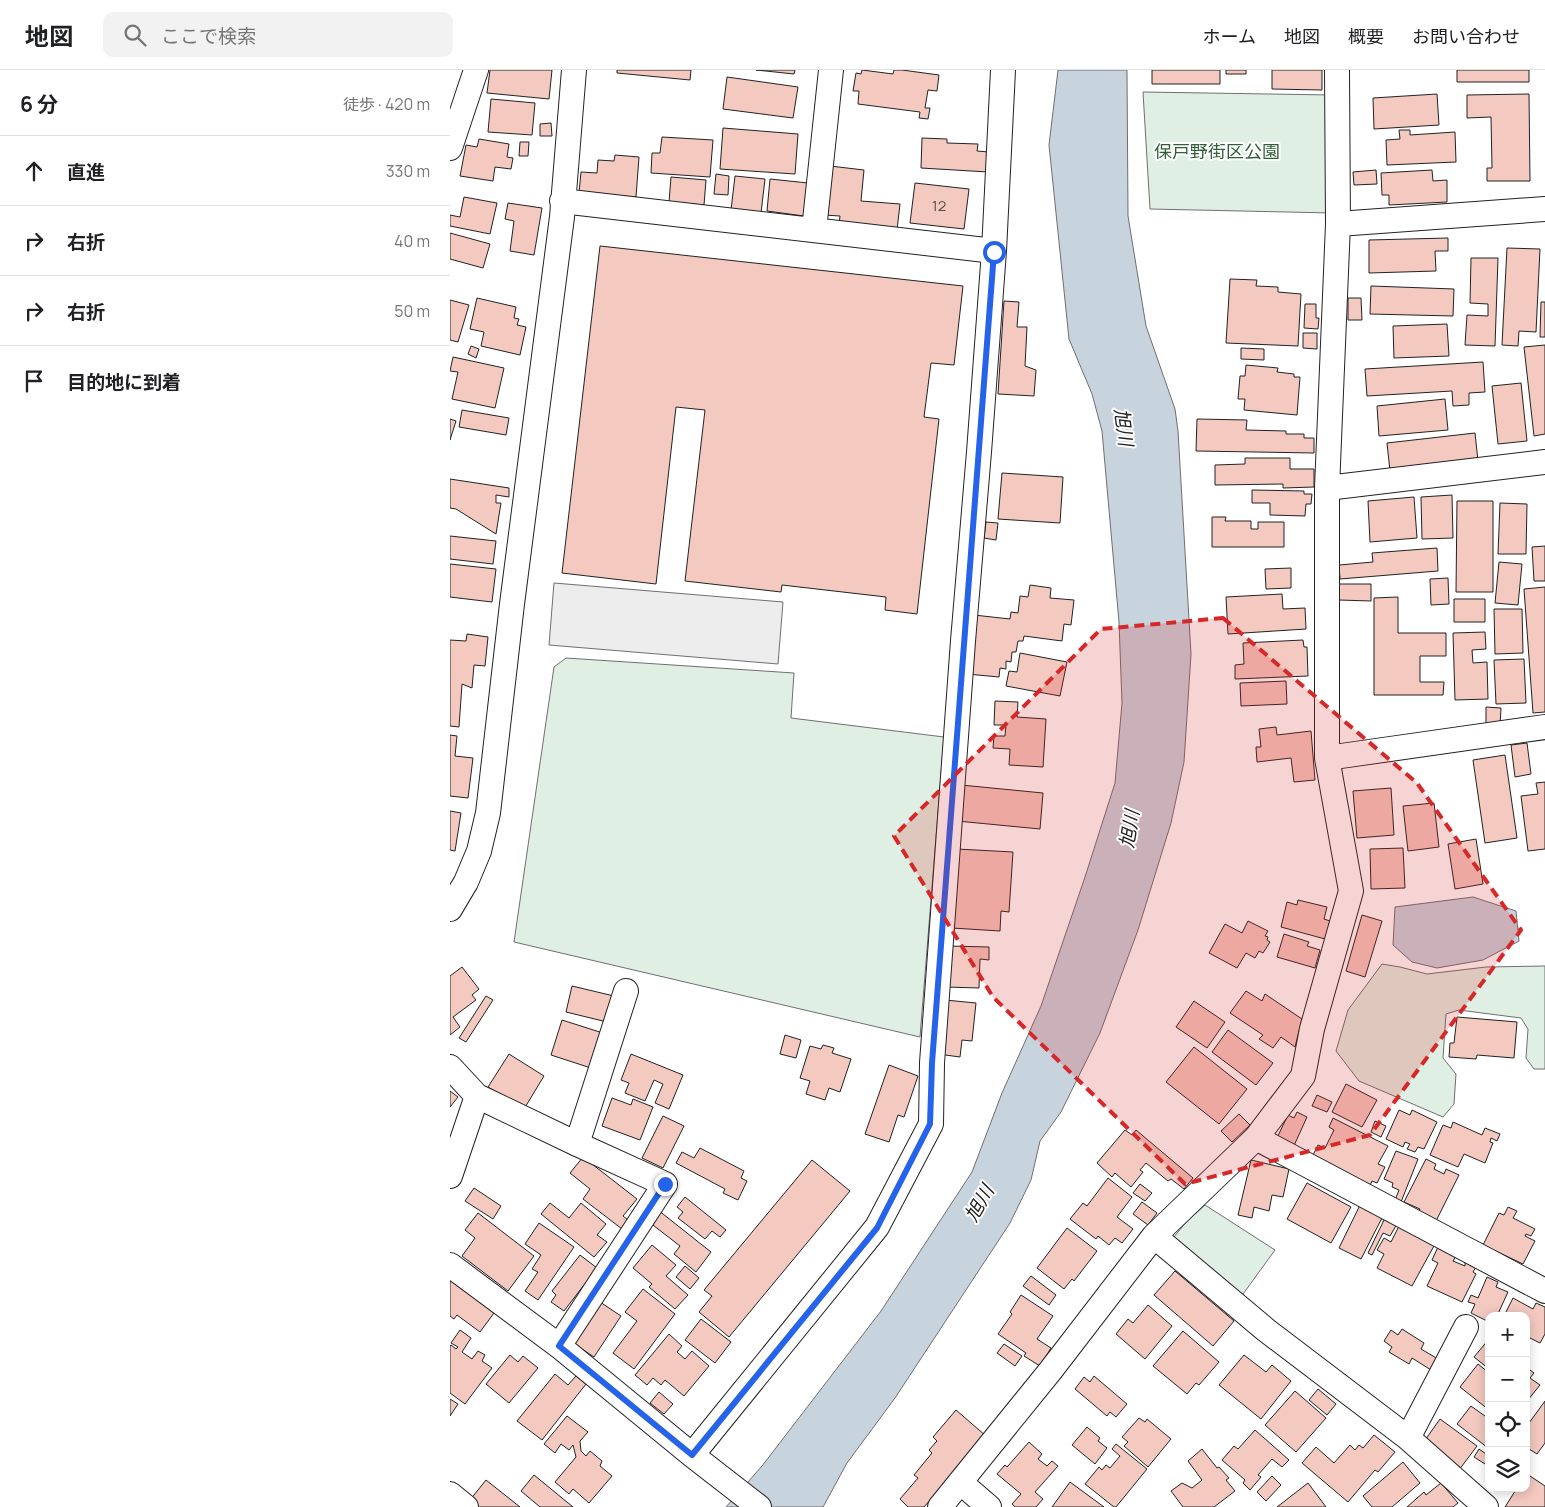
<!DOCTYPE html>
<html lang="ja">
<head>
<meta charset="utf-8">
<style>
  :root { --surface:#fff; --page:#f2f2f2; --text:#202124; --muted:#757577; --line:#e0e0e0 }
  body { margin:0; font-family:Manrope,"Noto Sans JP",sans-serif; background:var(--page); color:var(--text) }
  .controls { position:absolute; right:15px; bottom:15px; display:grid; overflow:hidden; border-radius:10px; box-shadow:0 2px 12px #0003 }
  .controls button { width:45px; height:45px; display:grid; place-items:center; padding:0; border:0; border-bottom:1px solid var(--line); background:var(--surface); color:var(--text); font:25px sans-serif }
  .stop { position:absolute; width:15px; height:15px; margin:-11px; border:4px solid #2563eb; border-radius:50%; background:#fff }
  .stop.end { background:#2563eb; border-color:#fff; box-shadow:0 1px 5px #0008 }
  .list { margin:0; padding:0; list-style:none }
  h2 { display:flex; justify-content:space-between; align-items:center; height:65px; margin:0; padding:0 20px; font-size:21px }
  h2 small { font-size:16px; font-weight:400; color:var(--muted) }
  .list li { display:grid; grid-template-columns:32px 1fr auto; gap:15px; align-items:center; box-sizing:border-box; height:70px; padding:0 20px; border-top:1px solid var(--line) }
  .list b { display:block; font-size:19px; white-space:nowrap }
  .list em { font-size:16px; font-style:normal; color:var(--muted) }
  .icon { flex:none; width:28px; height:28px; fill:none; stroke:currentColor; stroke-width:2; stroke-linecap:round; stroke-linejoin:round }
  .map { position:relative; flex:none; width:1095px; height:1437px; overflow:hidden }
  header { display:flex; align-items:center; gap:30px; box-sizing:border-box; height:70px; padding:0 25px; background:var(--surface); border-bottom:1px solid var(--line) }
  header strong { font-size:24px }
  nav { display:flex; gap:28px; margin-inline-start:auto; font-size:18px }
  .search { width:350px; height:45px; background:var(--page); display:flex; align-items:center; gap:12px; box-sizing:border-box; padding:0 18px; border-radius:10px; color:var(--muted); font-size:19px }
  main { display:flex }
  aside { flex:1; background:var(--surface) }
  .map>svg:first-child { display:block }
  .green { fill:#e0efe3; stroke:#6f6f6f }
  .parking { fill:#ededed; stroke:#6f6f6f }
  .water { fill:#c7d3dd; stroke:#6f6f6f }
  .building { fill:#f3c9c0; stroke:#222 }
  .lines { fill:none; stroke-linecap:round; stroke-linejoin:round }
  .street-casing { stroke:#222; stroke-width:26 }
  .street { stroke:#fff; stroke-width:24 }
  .route { stroke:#2563eb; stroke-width:6 }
  .marked { fill:#d62828; fill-opacity:0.2; stroke:#d62828; stroke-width:4; stroke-dasharray:10 6; stroke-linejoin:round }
  .labels { text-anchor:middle; stroke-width:4; stroke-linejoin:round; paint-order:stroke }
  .number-label { font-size:15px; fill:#564c4a }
  .park-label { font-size:18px; fill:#2f5e38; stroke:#fff }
  .water-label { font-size:19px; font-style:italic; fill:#222; stroke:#fff }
</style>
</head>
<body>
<header>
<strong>地図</strong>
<div class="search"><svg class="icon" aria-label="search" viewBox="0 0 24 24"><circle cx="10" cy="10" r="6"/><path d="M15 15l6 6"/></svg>ここで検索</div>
<nav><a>ホーム</a><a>地図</a><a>概要</a><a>お問い合わせ</a></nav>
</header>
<main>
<aside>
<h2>6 分<small>徒歩 · 420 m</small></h2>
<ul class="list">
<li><svg class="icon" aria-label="ahead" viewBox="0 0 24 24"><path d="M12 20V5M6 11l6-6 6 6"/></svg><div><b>直進</b></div><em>330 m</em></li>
<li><svg class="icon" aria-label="right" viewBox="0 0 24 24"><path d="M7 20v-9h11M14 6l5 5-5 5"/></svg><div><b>右折</b></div><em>40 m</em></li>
<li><svg class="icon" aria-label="right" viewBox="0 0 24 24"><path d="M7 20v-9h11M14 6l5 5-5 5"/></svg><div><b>右折</b></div><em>50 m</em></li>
<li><svg class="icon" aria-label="arrive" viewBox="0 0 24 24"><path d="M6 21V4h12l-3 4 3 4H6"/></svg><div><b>目的地に到着</b></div></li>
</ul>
</aside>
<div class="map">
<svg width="1095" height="1437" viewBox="0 0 1095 1437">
  <rect width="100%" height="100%" fill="#fff"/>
  <path class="green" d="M693,22l189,3 1,118 -183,-4z
    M116,588l228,15 -3,45 153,19 -24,300 -406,-95 40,-275z
    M932,894l18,3 27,7 59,-7 59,-1v103h-11l-8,-11 2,-29 -7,-11 -62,-8 -13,4 -3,44 13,16 -2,30 -11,13 -84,-36 -23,-30 12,-41z
    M755,1135l70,45 -37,51 -64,-64 12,-15z"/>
  <path class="parking" d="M104,513l229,19 -5,62 -229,-19z"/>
  <path class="water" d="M608,0h69l1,146 18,110 29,83 3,22 13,223 -7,108 -13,61 -33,107 -38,103 -39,79 -21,29 -9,39 -21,43 -115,175 -48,65 -24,44h-97l36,-41 119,-155 91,-139 30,-79 39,-87 44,-129 30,-94 7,-80 -3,-81 -17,-191 -10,-37 -23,-55 -20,-194z
    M1023,827l43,14 3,30 -36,19 -46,8 -25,-6 -19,-17 2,-38z"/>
  <path class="building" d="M40,0h62l-3,29 -62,-6z
    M167,0h74l-1,10 -73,-7z
    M306,0h39l-1,4z
    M412,0l31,4 1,-4h8l37,5 -2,16 -9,-1 -3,18h5l-2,11 -9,-1 1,-6 -62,-8 1,-13h-6l3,-18 5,1z
    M702,0h68v14h-68z
    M776,0h20v4h-20z
    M822,0h50v20l-50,-1z
    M1007,0h72v12h-72z
    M277,7l71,10 -5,31 -70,-9z
    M987,24l2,31 -65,4 -1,-31z
    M1079,24l1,87h-43v-13h5l-1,-51 -24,1v-23z
    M41,29l44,4 -3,32 -44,-3z
    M101,53l1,13h-12v-12z
    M273,58l75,6 -3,40 -75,-5z
    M949,60h11v5l45,-3 1,30 -69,3 -1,-25 14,-1z
    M212,67l51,3 -3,37 -59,-4 1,-20h8z
    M472,68l25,1v4l31,1 -1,7 12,1 -1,20 -67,-4z
    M29,69l30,5 -2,13 6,1 -2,11 -16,-2 -2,14 -33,-5 6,-31 11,2z
    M70,72h9l-1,14h-9z
    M165,85l24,2 -3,40 -57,-4 2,-21 16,1 1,-13 16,1z
    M380,96l34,4 -3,31 39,3 -3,26 -58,-6 1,-8 -16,-1z
    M926,100l1,14 -23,1 -1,-13z
    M982,100l1,11 14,-1v22l-58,3v-10h-7l-1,-22z
    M266,104l13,2 -1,19 -14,-1z
    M285,106l30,3 -4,34 -30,-3z
    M221,107l35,3 -2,25 -35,-3z
    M320,109l38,4 -4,33 -37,-5z
    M465,113l54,6 -5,40 -54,-6z
    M14,127l33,6 -7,31 -40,-8v-11l10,2z
    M58,133l34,5 -8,47 -24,-4 4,-30 -9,-2z
    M0,163l40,11 -7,24 -33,-9z
    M998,168v13h-13l1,20 -67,2v-33z
    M150,176l363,40 -9,79 -23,-2 -7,54 15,2 -22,195 -32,-4 1,-13 -104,-12 -1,7 -96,-11 20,-171 -29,-3 -20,177 -94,-11z
    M1057,178l33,1 -4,83 -17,-1 -1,15 -16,-1z
    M1021,188h27l-3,88 -30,-1 2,-30 21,1v-12l-18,-1z
    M780,209l27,1 -1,6 22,1v5l23,2 -3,52 -72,-3z
    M921,216l83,3 -1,27 -83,-2z
    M27,228l39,9 -2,11 5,1 -2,6 9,2 -6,28 -39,-9 3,-14 -14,-3z
    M898,228h13l1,22h-14z
    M0,230l19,5 -11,37 -8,-2z
    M554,231l15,1 -2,25h10l-2,39 11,4 -2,26 -36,-2z
    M1091,232h4v35h-5z
    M855,234h11v14h3l-1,11 -14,-1z
    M997,254l2,32 -55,2 -1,-32z
    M853,263h14v16l-14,-1z
    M1095,275v89l-11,2 -10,-89z
    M21,276l8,3 -3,9 -8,-4z
    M791,278l23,1v11l-23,-1z
    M3,287l51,11 -9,40 -43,-9 6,-27 -8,-1z
    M1033,292l2,30 -16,1v12l-16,1 -1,-15 -85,5 -2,-27z
    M796,295l32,3 -1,4 17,2v3h6l-3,38 -53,-5 1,-11h-7l2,-23h5z
    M1071,313l6,58 -29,3 -6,-58z
    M995,329l3,31 -69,6 -2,-30z
    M12,340l47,8 -3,17 -47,-8z
    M0,349l6,2 -6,19z
    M747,349l50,1 -1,10 40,1v3h18v4h10v15l-118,-2z
    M1025,363l3,28 -88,10 -3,-28z
    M795,388h45v11h24v18l-31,1v-4l-68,1v-20l30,-1z
    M552,403l61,4 -3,46 -62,-4z
    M0,409l59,9v9l-13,-2v8h5l-5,31 -40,-25 -6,-1z
    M802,420l52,1v3h8l-1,10h-5l-1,12 -35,-1v-12h-18z
    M1002,425l1,43 -31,1 -1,-42z
    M964,427l3,41 -47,4 -2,-41z
    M1007,431h36v91h-37z
    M1050,433l27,1 -1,50h-28z
    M762,447h14l-1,4h26v8h7v-7h26v25h-72z
    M536,452l12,1 -2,17 -12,-2z
    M0,466l46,5 -3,23 -43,-5z
    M1095,476v35h-11l-2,-34z
    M987,478l1,23 -98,8 -1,-14 34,-3 -1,-9z
    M1049,492l23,2 -4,41 -23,-2z
    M0,494l46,5 -4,33 -42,-5z
    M841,498v20l-25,1 -1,-20z
    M998,508l1,26 -18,1 -1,-26z
    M889,514h32v17l-32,-1z
    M580,515l21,3 -1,10 24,2 -3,25 -7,-1 -2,17 -38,-5 -1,5h-5l-2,11h-4l-1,10 -5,-1v8l-6,-1 -1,9 -32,-3 7,-59 36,4 1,-7 7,1 2,-17 8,1z
    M1095,517v125l-12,1 -9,-124z
    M832,524l1,15 22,-1 1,21 -78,5 -2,-37z
    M948,527v36h48v23h-26v26h24l-1,13h-69v-97z
    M1004,529h31v23h-31z
    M1044,539h28l1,44 -28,1z
    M1035,562l1,17 -14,1 1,13 14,-1 1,37 -33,1 -2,-67z
    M17,564l21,3 -3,29 -11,-1 -2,23 -10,-4 -3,43 -9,-1v-86l16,1z
    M853,570l1,7h3l1,29 -73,3v-14l9,-1 -1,-21z
    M570,583l47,9 -7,34 -54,-10 3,-15 8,1z
    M1074,589l2,44 -30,1 -2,-44z
    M836,611l1,23 -46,2 -1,-23z
    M545,631l23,1 -1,15 29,2 -3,48 -34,-2 1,-16 -17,-1 1,-12h11l1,-11h-12z
    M1036,637l15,1 -1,18h-14z
    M826,657l1,8 34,-4 4,49 -21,2 -3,-24 -34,4 -1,-15h5l-2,-18z
    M0,665l7,1 -2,20 18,2 -5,40 -18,-2z
    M1077,673l4,31 -16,3 -4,-32z
    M1055,685l12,83 -32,5 -12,-83z
    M1095,712v67l-17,2 -7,-55 17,-2 -2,-11z
    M511,715l82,8 -3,36 -83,-8z
    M941,718l3,47 -37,3 -4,-47z
    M984,733l5,44 -31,4 -5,-45z
    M0,741l11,2 -6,38 -5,-1z
    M1026,769l7,45 -28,5 -7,-45z
    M953,778l2,40 -34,1 -1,-40z
    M507,779l56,3 -4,60 -8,-1 -1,20 -48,-3z
    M848,830l29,7 -3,12 6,2 -5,18 -44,-12 6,-25 10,3z
    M912,845l20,6 -17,56 -19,-6z
    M798,851l20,10 -3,5 3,1 -1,3 3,2 -7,11 -4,-2 -4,7 -9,-5 -9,15 -28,-15 16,-29 17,9z
    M834,864l25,8 -2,4 13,4 -5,18 -38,-11z
    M498,876l41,1v13l-9,-1 -1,29 -33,-1z
    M12,897l17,22 -7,6 4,5 -23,17 7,10 -10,8v-59z
    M122,916l42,10 -7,26 -41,-10z
    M796,921l16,10 3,-7 37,25 -7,28 -14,-10 -8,11 -14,-9 4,-4 -33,-22z
    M36,926l7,4 -27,42 -7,-4z
    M495,930l31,3 -4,38 -10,-1 -2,17 -22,-3z
    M744,931l31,21 -18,26 -31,-21z
    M1007,947l60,5 -3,36 -37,-3 -1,4 -27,-2 1,-14h4z
    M112,950l44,14 -12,35 -43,-14z
    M778,960l45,33 -17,22 -44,-33z
    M335,965l16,5 -5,18 -16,-4z
    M373,975l11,3 -2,5 19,6 -11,33 -11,-4 -4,12 -19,-6 4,-13 -10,-3 10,-32 11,3z
    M744,977l53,42 -28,35 -53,-42z
    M59,984l35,22 -20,33 -36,-22z
    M181,984l52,21 -14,34 -14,-6 8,-19 -9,-4 -9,21 -20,-8 4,-10 -8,-3z
    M439,995l29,11 -14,41 -6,-2 -9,27 -24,-8z
    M896,1014l31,16 -15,27 -30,-15z
    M0,1021l8,6 -8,10z
    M867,1025l15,7 -5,10 -15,-6z
    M162,1028l19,7 2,-6 20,8 -13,33 -38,-14z
    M949,1040l11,5 2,-5 25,12 -13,27 -6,-2 -3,5 -8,-3 3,-5 -5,-2 -2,5 -17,-8z
    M847,1042l10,5 -15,33 -17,-8 13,-27 6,3z
    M789,1044l11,11 -18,17 -11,-11z
    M213,1046l21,10 -21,42 -21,-10z
    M883,1048l55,28 -10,18 7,3 -8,16 -5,-2 -4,9 -20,-10 3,-5 -19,-10 -2,5 -20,-9 8,-16 7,3 9,-18 -5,-3z
    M925,1051l11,5 -5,11 -10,-5z
    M1003,1052l29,13 3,-7 15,6 -3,7 -6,-3 -1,4 3,1 -8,20 -21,-9 -6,13 -28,-12 13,-30 8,3z
    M675,1060l7,5 4,-5 57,48 -9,11 -13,-10 -3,2 -22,-18 -6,7 3,2 -12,15 -16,-14 -3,4 -15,-14z
    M250,1078l44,23 -3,7 6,3 -9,19 -15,-7 2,-4 -49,-26 6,-11 12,6z
    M946,1081l22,8 -17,43 -6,-2 4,-10 -7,-3 1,-4 -9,-4z
    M133,1087l54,42 -14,17 6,5 -7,8 -39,-30 7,-10 -20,-16z
    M976,1089l10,5 -2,5 10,5 2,-5 13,6 -24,48 -18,-9 3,-5 -16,-7z
    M362,1090l38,31 -121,146 -30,-25 13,-16 -8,-6z
    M801,1090l38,9 -6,28 -11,-2 -3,16 -15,-4 -2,11 -14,-3z
    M658,1108l24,19 -15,20 16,12 -11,14 -7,-5 -6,7 -11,-9 -2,3 -26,-20 13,-16 4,3z
    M857,1113l44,24 -20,36 -44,-24z
    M690,1114l12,9 -7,8 -12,-8z
    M24,1118l27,18 -8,13 -28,-18z
    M235,1127l41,33 -6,7 -8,-6 -7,8 -27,-21 5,-6 -6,-5z
    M692,1132l15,11 -9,12 -15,-11z
    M100,1133l19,15 12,-15 25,21 -9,11 10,7 -13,15 -53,-43z
    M910,1135l23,11 -22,43 -22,-11z
    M1058,1137l9,4 -4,7 22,11 -4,7 -5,-2 -1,2 10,5 -12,23 -40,-19 16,-32 5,2z
    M208,1140l53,42 -15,20 -22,-18 6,-8 -31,-24z
    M28,1143l56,43 -26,35 -46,-35 13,-18 -10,-8z
    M935,1148l12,6 -7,12 -7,-3 -11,22 -4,-2z
    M89,1153l35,24 -36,53 -13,-9 13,-19 -6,-3 9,-14 -16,-11z
    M949,1156l36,18 -23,42 -35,-18 7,-14 -7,-4 7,-12 7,4z
    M617,1158l30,23 -23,30 -2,-2 -8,10 -27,-21z
    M202,1175l24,20 -10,11 22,19 -13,14 -26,-22 3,-3 -19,-16z
    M988,1177l18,9 -3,5 12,5v-4l11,5 -3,5 3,2 -14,28 -35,-16 11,-23 -6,-3z
    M130,1185l17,13 -33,43 -13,-9 5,-7 -4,-4z
    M235,1196l14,12 -9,11 -14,-12z
    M725,1201l59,50 -21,25 -59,-51z
    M581,1206l25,19 -7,10 -26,-19z
    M1037,1207l11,5 -2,5 12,5 -11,24h-8v6l-18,-9 4,-9 -7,-2 3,-7 7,3z
    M0,1210l44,33 -14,19 -23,-17 -3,4 -4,-3z
    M193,1219l32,25 -41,55 -21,-16 24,-32 -12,-9z
    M571,1225l32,21 -16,23 14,9 -11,18 -16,-10 2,-3 -28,-19 14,-20 -2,-2z
    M1063,1228l20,11 3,-6 9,4v27l-5,9 -14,-7v-20h-22z
    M147,1230l24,16 -27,41 -24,-16z
    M698,1235l24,21 -27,33 -29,-25 12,-15 5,4z
    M251,1249l30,23 -16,21 -30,-23z
    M952,1259l22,14 -3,6 17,10 -7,11 -19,-12 -3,6 -20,-12 3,-5 -8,-6 7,-11 7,5z
    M10,1260l11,8 -9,14 10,7 6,-8 7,4 -3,6 10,7 -27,36 -15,-11v-47l1,-1 5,4 2,-2 -7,-4z
    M733,1261l36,31 -20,23 -3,-2 -9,11 -34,-28z
    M219,1264l13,12 -5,6 8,7 7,-8 17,15 -25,30 -19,-16 -4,5 -8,-7 -6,7 -12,-10z
    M1039,1269v30l-15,-12z
    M554,1274l18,12 -7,10 -18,-13z
    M60,1285l8,7 5,-6 15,12 -29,35 -23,-19z
    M794,1285l22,17 6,-7 19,16 -30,38 -42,-34z
    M1028,1294l11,9v37l-29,-23z
    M1076,1297l8,6 -4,5 10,7 -12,15 -2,-2z
    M105,1304l13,11 8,-9 10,8 -44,56 -25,-19z
    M644,1306l33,28 -11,13 -6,-5 -3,4 -32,-27 9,-12 6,5z
    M868,1319l18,15 -9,11 -18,-15z
    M845,1321l31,27 -30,34 -31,-27z
    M209,1322l14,12 -9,10 -14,-11z
    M0,1329l8,5 -8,12z
    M1095,1331v42l-8,11 -11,-7v-20z
    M1021,1336l18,13 -1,29 -31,-24z
    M506,1340l30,26 -62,71h-16l-8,-8 18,-21 -4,-3 18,-22 -3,-3 8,-9 -4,-4z
    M117,1346l21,16 -8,9 1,10 5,5 4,-5 12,10 -2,5 12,10 -23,27 -16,-14 -4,5 -14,-12 21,-25 -3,-12 -4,5 -8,-6 -6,9 -11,-9z
    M689,1348l6,4 2,-3 24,20 -23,28 -24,-21 4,-4 -6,-5z
    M990,1349l37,27 -18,24 -36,-27z
    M637,1357l13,11 -2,3 9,7 -12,16 -23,-19z
    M805,1360l34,30 -7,7 -10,-8 -14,16 3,2 -11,13 -7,-7 2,-3 -23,-20 12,-14 4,3z
    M924,1365l21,17 -17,20 -3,-2 -27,32 -46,-39 14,-16 18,16 16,-18 5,5 4,-5 4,3z
    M579,1372l13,12 -4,5 9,7 5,-5 6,5 -23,26 8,7 -7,8h-21l-3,-3 9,-10 -24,-20 8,-9 2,2z
    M666,1374l31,25 -31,38h-2l-29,-23 14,-17 3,3 4,-5 4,3 10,-12 -8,-7z
    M752,1379l15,19 2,-1 10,11 -3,2 9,11 -21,16h-31l-12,-16 11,-8 10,5 10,-8 -14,-19z
    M1029,1379l10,7 -4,8 -11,-7z
    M953,1392l17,21 -28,24h-20l-9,-11z
    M1077,1404l18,12v21h-40l12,-19h9z
    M84,1405l39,32h-33l-19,-16z
    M822,1406l9,9 -15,16 -9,-9z
    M36,1410l34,27h-41l-9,-7z
    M620,1412l34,25h-52z
    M858,1413l18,24h-49z
    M991,1413l17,20 -5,4h-46l17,-15 2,3z"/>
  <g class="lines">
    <g class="street-casing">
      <path id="street" d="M0,78l26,-78
        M112,131l432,50
        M888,154l207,-15
        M364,160l17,-160
        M877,418l218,-26
        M877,688l218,-31
        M0,839l16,-27 13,-31 9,-38 24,-209 50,-387 12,-147
        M0,997l27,29 -27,80
        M27,1026l100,48 88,40 -106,162
        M806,1068l289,153
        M127,1074l49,-153
        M704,1166l112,94 142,108 78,69
        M0,1195l109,81 133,109 67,52
        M958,1368l58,-111
        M242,1385l185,-228 54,-103 1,-61 31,-422 16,-189 15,-201 9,-181
        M510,1412l29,25
        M0,1424l16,13
        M490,1437l111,-137 103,-134 102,-98 47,-62 9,-47 39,-138 -24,-133v-270l11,-264 -1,-154"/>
    </g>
    <use href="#street" class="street"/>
  </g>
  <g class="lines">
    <path class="route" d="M215,1114l-106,162 133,109 185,-227 53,-104 2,-61 62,-811"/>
  </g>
  <path class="marked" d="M773,548l194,165 104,147 -151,205 -185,49 -192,-187 -99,-161 207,-207z"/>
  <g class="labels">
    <g class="number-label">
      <text x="489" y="141">12</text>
    </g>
    <g class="park-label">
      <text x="767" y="88">保戸野街区公園</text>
    </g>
    <g class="water-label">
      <text transform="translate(674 357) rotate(82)" y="7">旭川</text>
      <text transform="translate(679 759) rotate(-81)" y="7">旭川</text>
      <text transform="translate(529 1133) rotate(-60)" y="7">旭川</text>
    </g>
  </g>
</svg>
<div class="controls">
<button>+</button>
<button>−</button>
<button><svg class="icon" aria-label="locate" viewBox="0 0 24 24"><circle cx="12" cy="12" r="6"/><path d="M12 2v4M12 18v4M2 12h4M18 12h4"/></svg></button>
<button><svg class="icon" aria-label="layers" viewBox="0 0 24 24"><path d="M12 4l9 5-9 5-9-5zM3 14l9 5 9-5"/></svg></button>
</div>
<div class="stop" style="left:544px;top:182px"></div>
<div class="stop end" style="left:215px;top:1114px"></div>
</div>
</main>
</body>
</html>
